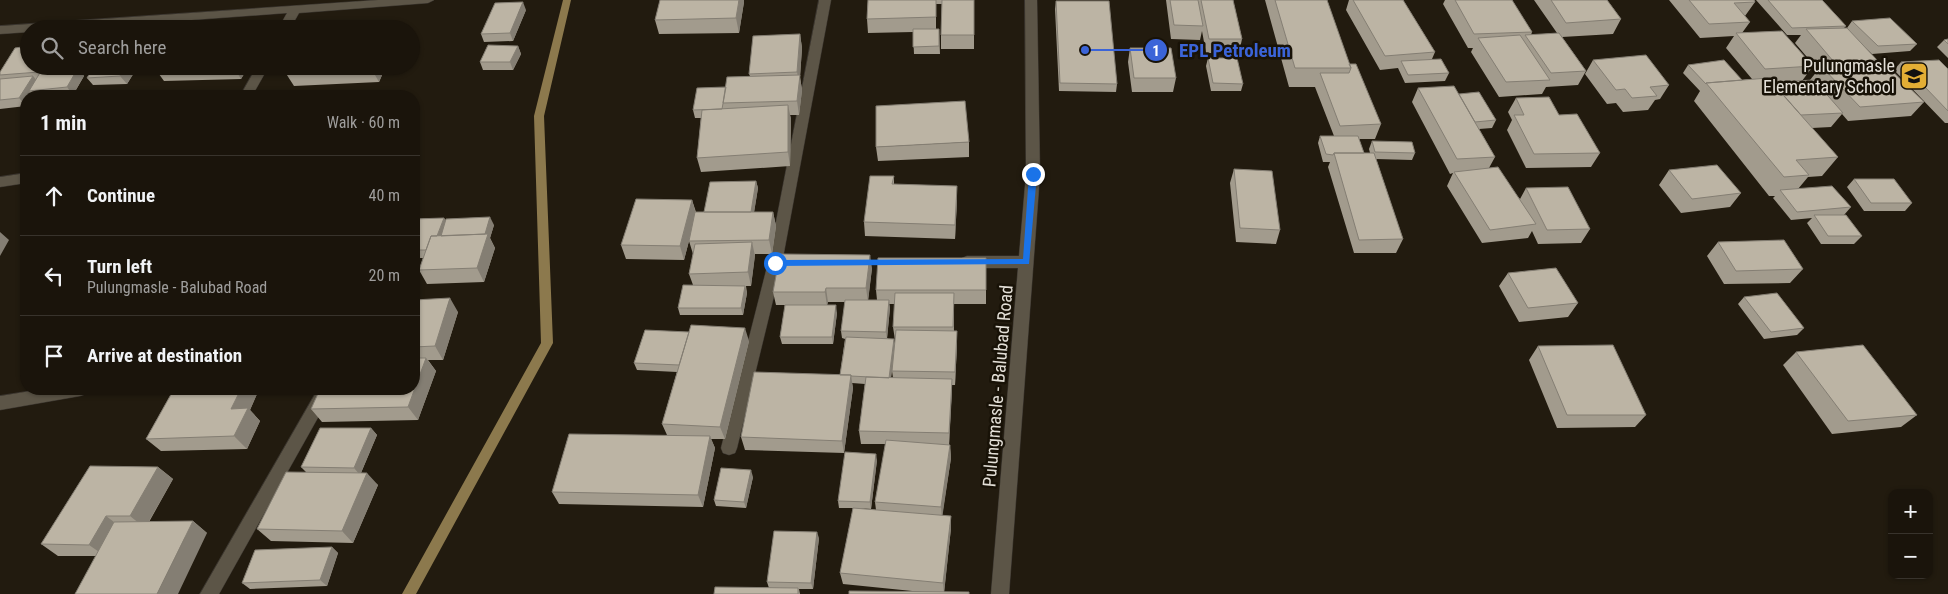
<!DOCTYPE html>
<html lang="en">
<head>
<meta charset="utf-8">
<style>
  :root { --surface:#1a140b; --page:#272119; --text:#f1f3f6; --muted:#9f9e9d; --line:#38332c }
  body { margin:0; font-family:"Roboto Condensed",sans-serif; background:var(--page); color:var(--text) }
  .controls { position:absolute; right:15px; bottom:15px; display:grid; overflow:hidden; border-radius:10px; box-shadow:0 1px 4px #0004 }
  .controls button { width:45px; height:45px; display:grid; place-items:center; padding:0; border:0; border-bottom:1px solid var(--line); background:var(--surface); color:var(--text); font:25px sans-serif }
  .stop { position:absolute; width:15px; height:15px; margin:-11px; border:4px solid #1a73e8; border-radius:50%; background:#fff }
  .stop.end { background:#1a73e8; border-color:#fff; box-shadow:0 1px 5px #0008 }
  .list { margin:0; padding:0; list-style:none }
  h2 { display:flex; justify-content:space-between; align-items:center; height:65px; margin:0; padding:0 20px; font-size:21px }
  h2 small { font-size:16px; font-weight:400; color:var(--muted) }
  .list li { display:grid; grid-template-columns:32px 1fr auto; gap:15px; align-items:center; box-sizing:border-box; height:80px; padding:0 20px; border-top:1px solid var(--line) }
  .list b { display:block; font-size:19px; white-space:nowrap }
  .list p { margin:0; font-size:16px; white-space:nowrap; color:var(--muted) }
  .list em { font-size:16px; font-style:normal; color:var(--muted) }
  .icon { flex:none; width:28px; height:28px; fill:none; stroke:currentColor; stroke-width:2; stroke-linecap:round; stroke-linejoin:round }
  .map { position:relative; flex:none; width:1948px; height:594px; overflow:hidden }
  .search { position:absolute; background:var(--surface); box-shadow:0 1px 4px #0004; left:20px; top:20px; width:400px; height:55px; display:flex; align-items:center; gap:12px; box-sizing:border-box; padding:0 18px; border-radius:28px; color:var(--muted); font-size:19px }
  .panel { position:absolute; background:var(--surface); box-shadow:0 1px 4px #0004; left:20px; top:90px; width:400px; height:305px; border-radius:20px }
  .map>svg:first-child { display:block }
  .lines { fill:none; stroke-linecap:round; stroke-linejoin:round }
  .stream { fill:#8c794d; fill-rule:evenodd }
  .minor-casing { stroke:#3b3630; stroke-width:1 }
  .minor { fill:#5c5547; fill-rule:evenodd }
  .wall { fill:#a29b8d; fill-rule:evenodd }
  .shaded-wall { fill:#847e73 }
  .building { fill:#bcb4a4; stroke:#847e73 }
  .route { fill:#1a73e8 }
  .labels { text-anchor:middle; stroke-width:5; stroke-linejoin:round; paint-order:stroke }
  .poi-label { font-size:18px; fill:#e4e0d8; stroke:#181207; text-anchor:end }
  .street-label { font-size:18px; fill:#e4e0d8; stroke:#181207 }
  .leader { fill:none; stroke:#3b64d8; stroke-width:2 }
  .callout-dot { fill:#3b64d8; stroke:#181207; stroke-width:2 }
  .mark-label { font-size:15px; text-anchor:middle; font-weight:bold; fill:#fff }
  .callout-label { font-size:19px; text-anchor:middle; font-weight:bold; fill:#3b64d8; stroke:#181207; stroke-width:5; stroke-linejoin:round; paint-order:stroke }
</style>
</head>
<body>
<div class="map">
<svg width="1948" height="594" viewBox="0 0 1948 594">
  <rect width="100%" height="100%" fill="#221b0f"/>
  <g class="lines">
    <path class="stream" d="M563,0h8l-27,116 9,227 -137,251h-14l139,-251 -7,-227z"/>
    <g class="minor-casing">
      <path id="minor" d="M378,0h56l-6,3 -129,10 -9,16h-12l9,-16 -217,16h-41v3l-29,2v-8z
        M819,0h12l-49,263 -45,185 -2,5 -6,2 -6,-2 -2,-5 47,-185z
        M1025,0h12l3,174 -31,420h-18l27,-326h-51l-5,-2 -2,-4 2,-4 5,-2h52l7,-82z
        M257,66h12l-17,30h-12z
        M26,173v10l-26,4v-10z
        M43,389h45l-2,5 -6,2 -80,14v-14z
        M318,389h16l-115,205h-19z"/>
    </g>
    <use href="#minor" class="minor"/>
  </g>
  <path class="wall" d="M868,0h106v49h-33v-14l1,-31h-6v25h3l1,25h-26l-1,-22 -45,1 -1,-14z
    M1166,0h67l9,39 -3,14h-33l-4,-22 -2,9 -29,-1z
    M1265,0h62l22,64 32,60 -6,15h-16l5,14h6l-1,-4 3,-8 43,12 -3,7 -36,-1 27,80 -7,14h-42l-26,-86 2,-5h-7l-5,-19 2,-7h14l-19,-49h-26z
    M1349,0h54l32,52 -3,7 17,14 -4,8 -40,2 -7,-15 -18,2 -34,-60z
    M1445,0h67l20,32 -1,3 26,-2 -23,-33h73l14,19 -8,15 -51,3 24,34 -8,14 -32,2 -4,7 -43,3 -28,-45 2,-4h-5l-25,-44z
    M1669,0h85l1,2 -10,14 5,6 -8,11 71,33 -11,15 8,-1 8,-10 -23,-27 6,-8h-14l-31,-35h66l24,26 -2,2h3l5,-7 65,23 -7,7 -38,3 -8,-8 13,14 -1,1 48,41 -13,14 -63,5 -6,-7 -11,13 -19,1 26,29 -16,19 -14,1 -10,12 53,18 -7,8 18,21 -8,8h-33l-14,-21 5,-5 -21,2 -18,-22 2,-2h-6l-75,-95 6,-10 -17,-18 5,-8 54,15 10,-1 -26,-31 8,-12 -34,2z
    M1056,1l61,83 -1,8 -57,-1 -4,-82z
    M744,2l-5,31 -80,1 -4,-14z
    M526,10l-13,31 -29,1 -3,-8z
    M800,34l2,14 -2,29 2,13 -3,25h-9l1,4 -1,47 -89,6 -4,-14 4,-40h-6l-2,-8 33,-23 24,-11 -1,-2z
    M1948,39v19l-11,-11 7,-7z
    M518,46l3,8 -8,16h-30l-3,-8z
    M1130,48l46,30 -3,14h-41l-4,-30z
    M1208,58l35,26 -2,7h-30l-5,-25z
    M1593,60l76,25 -9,14 -5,1 -7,10 -25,2 -7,-9 -9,1 -22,-30z
    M1901,62l47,7v54h-3l-51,-53z
    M56,66h29l-4,6 3,4 -11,19 -14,1h-25l-1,-1 -1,1h-6v10l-26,3v-37l56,-2 -1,-1z
    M94,66h155l-8,13 -77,2 -8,-11h-12l-3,-3h-5l1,1 -10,16 -34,1 -6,-7z
    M288,66h98l-7,16 -85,4 -9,-14z
    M1418,88l41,6 37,26 -4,8 -13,1 16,28 -6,11 31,31 6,-11 64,41 -9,14 -43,1 -6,-13 -4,7 -46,5 -35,-57 6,-13 -3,1 -38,-72z
    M1516,98l43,17 41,38 -9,14 -65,1 -19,-38 5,-10 -4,-8z
    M969,142v15l-91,4 -2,-14z
    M1234,169l46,61 -4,14 -40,-2 -6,-59z
    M1669,170l72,23 -11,14 -49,6 -22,-28z
    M894,176v8l63,16 -2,39 -90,-3 -1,-14z
    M1854,179l58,24 -7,8h-41l-17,-24z
    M756,181l2,7 -4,24h19l3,14 -4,28h-17l-4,32h-5l1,7 -4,22h-63l-2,-7 15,-23 -4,-11 4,-20 -4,-13 -5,19 -58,-1 -5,-14 71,-45 4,12h8z
    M444,218l2,3 48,4 -4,13 5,10 -11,34 -57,2 -8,-14 4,-12h-9v-39z
    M1718,242l85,27 -13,14 -66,1 -17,-28z
    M986,258v46h-32v27h3v14l-2,40h-3l-3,60h1l1,13 -9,58 9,12 -7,64h-22l-79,-8 -3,-11 13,-65h-14l-1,-7 39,-41 -6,49 -16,-1 21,2 -1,-8 11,-58h-25l-2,-13 6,-47 -13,-1 1,5 -9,65 -99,-3 -4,-13 99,-62 5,-36 -3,-1 -1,-7 4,-29h-17l-1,3 10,8 -4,31h-51l-2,-7 5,-32h-9l-3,-13 99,-24 -4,32h9l-1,-10zM889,304h6l-2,23 2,13v3l-8,-5 3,-30zM894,354l-2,17 1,7h-2z
    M1508,273l70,30 -10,14 -49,5 -20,-36z
    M1744,297l60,31 -7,7 -33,4 -26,-35z
    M414,300l44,12 -15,48h-15l8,11 -18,49 -96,2 -11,-13 103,-20z
    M749,341l-24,98h-14l4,9 -12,59 -144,-3 -7,-12 115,-57 -5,-11 15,-52 -40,-2 -3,-7z
    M1538,346l108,69 -11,12 -78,1 -28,-68z
    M1796,352l121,63 -16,12 -69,7 -49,-69z
    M174,389h78l5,5 -7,16 10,11 -13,28 -86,2 -15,-12z
    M371,428l6,7 -16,38 17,12 -25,58 -82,-2 -14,-12 49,-57 -5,-5z
    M158,467l15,12 -24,43 44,-1 14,12 -112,23h-37l-17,-12z
    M753,477l-7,31 -30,-2 -2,-6z
    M819,538l-6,51h-14l1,5h-86l55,-6 -2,-6z
    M332,547l6,6 -11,33 -77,3 -8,-6z"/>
  <path class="shaded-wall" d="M739,0h5v2l-5,31 -3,-15z
    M523,2l3,8 -13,31 -3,-8z
    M357,23l3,6h-6z
    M800,34l2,14 -2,29 2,13 -3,25 -2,-14 2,-18 -2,-11z
    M518,46l3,8 -8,16 -3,-8z
    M42,66h11l-8,13 -6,-7z
    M74,66h11l-4,6 3,4 -11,19 -6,-8 9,-16 -3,-4z
    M127,66h8l2,2 -10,16 -7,-8z
    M233,66h16l-8,13z
    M372,66h14l-7,16 -8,-14z
    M33,76l7,8 -11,7 4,4 -1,1h-6v10l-7,-8z
    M788,105l3,14 -1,47 -2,-14z
    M756,181l2,7 -5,31 -2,-7z
    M957,186v14l-2,39v-14z
    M692,200l4,14 -12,46 -4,-14z
    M773,212l3,14 -4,28 -3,-14z
    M490,217l4,8 -4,13 5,10 -11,34 -7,-14 6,-29z
    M444,218l4,7 -16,25z
    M0,232l9,8 -9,16z
    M752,242l3,14 -4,30 -3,-14z
    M870,255l2,13 -4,34 -2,-14z
    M745,286l2,7 -4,22 -2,-7z
    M826,288l2,14 -1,4 -2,-14z
    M954,293v14l-1,33v-13z
    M450,298l8,14 -15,48 -8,-14z
    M889,300l1,8 -3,31 -1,-7z
    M836,305l1,8 -4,31 -1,-7z
    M745,328l4,13 -24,98 -5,-12z
    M957,331v14l-2,40v-13z
    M894,339l1,7 -5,39 -1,-7z
    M426,358l10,13 -18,49 -10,-13z
    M851,375l2,13 -9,65 -2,-12z
    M952,379v13l-3,54v-13z
    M241,389h11l5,5 -7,16 10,11 -13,28 -13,-13 -3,-27z
    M371,428l6,7 -17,40 -6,-7z
    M710,436l5,12 -12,59 -5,-12z
    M950,445l1,13 -9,61 -1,-12z
    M876,454l1,6 -6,49 -1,-7z
    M158,467l15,12 -28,49 -15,-12z
    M751,470l2,7 -7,31 -2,-6z
    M367,473l11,12 -25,58 -11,-12z
    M106,516l16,12 -17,28 -16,-11z
    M951,516v12l-7,66 -1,-11z
    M193,521l14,12 -29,61h-21z
    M817,532l2,6 -6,51 -2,-6z
    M332,547l6,6 -11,33 -7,-6z"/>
  <path class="building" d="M660,0h79l-3,18 -81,2z
    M868,0h68v17l-69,2z
    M942,0h32v35h-33z
    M1170,0h28l5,26 -29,-1z
    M1201,0h32l9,39h-33z
    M1275,0h52l24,68h-56z
    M1353,0h50l32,52 -50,4z
    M1455,0h57l20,32 -58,2z
    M1551,0h56l14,19 -55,4z
    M1689,0h65l1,2 -21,1 16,19 -41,2z
    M1768,0h54l24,26 -54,2z
    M1056,1h53l8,83 -57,-1z
    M523,2l-13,31 -29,1 14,-31z
    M1890,18l27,26 -39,2 -26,-25z
    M357,23l-3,6h-46l2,-3z
    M1847,28l30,32 -43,2 -28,-33z
    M913,29h26v17l-26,1z
    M1782,31l31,35 -48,3 -29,-36z
    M1559,33l27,38 -35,2 -26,-38z
    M800,34l-3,38 -48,2 4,-38z
    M1520,35l30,45 -44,2 -28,-44z
    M1948,39v5l-4,-4z
    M488,45l30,1 -8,16h-30z
    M29,46v20h13l-3,6 -39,3v-3l15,-24z
    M1130,48h41l5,30h-42z
    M1646,55l23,30 -19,2 7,9 -25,2 -7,-9 -9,1 -23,-30z
    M1208,58h29l6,26 -30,-1z
    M1441,59l8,14 -41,2 -7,-14z
    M1724,60l18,20 -36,3v1l-18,-19z
    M1939,60l9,9v42l-47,-49z
    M1882,61l42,41 -64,5 -39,-41z
    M1349,64h7l25,60 -41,2 -20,-53h29l2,-5z
    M56,66h18l-1,1 -18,2z
    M94,66h33l-7,10 -33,2z
    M154,66h26l-26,1z
    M288,66h84l-1,2 -86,4z
    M78,68l-11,19 -38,4 12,-20z
    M800,75l-3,26 -74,2 4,-26z
    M33,76l-14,22 -19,2v-21z
    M1768,78l70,79 -42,3 13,15 -25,2 -78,-94z
    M1814,80l29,33 -42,2 -29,-33z
    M1454,86l41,71 -38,2 -39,-71z
    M726,87l-4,22 -29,1 4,-22z
    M1479,92l17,28 -21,2 -16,-28z
    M1549,97l10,18 18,-1 23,39 -66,1 -20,-39h10l-8,-17z
    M965,101l4,41 -93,5v-41z
    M788,105v47l-91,6 5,-48z
    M1320,136h38l6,17h-30l-1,2 -7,-1z
    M1372,141l40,1 3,11 -40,-1z
    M1334,153h40l29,86 -44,1z
    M1717,165l24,28 -49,6 -23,-29z
    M1498,167l38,57 -46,6 -36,-58z
    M1234,169l38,2 8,59 -40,-2z
    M870,176h24l-2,8 65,2 -2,39 -91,-3z
    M1854,179h40l18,24h-41z
    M756,181l-5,31h-47l6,-30z
    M1832,186l19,21 -54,5 -17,-22z
    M1568,187l22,42 -43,1 -21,-42z
    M636,199l56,1 -12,46 -59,-1z
    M695,212h78l-4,28 -80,1z
    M1814,215h32l16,21h-34z
    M490,217l-5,17 -44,2 5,-17z
    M444,218l-7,18h-6l-5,14h-12v-31z
    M488,234l-11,34 -58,2 12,-34z
    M1784,240l19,29 -67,2 -18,-29z
    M752,242l-4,30 -59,2 6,-30z
    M780,254l90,1 -4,33h-40l-1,4h-52z
    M878,258h108v32h-110z
    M1556,268l22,35 -50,5 -20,-35z
    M683,285l62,1 -4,22h-63z
    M895,293h59l-1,34h-60z
    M1777,293l27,35 -33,4 -27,-35z
    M450,298l-15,48 -21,1v-47z
    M845,300h44l-3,32 -45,-1z
    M785,305h51l-4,32h-52z
    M691,325l54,3 -25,99 -58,-3z
    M645,330l44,2 -10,33 -45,-2z
    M896,330l61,1 -2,41 -63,-1z
    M846,337l48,2 -5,39 -38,-2v-1h-11z
    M1613,345l33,70h-79l-29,-69z
    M1863,345l54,70 -69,6 -52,-69z
    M414,358h12l-18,49 -97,2 9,-20h94z
    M754,372l97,3 -9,66 -101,-4z
    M866,377l86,2 -3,54 -90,-2z
    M174,389h67l-10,20 17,-1 -14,28 -88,3z
    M320,428h51l-17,40 -53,-1z
    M569,434l141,2 -12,59 -146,-3z
    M886,440l64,5 -9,62 -66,-5z
    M845,452l31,2 -6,48 -32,-1z
    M90,466l68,1 -28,49h-24l-17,29 -48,-1z
    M721,468l30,2 -7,32 -30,-2z
    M286,472l81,1 -25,58 -85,-2z
    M853,508l98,8 -8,67 -103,-10z
    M193,521l-36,73h-82l39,-72z
    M774,531l43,1 -6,51 -44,-1z
    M332,547l-12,33 -78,3 13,-33z
    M715,587l83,1v6h-84z
    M849,591l120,1v2h-120z"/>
  <path class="route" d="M1033,171l4,3 -8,90 -254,2 -4,-3 4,-3 248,-1 6,-85z"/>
  <defs>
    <g id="school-square" transform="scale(1.4375)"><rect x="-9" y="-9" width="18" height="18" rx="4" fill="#e3ae35" stroke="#181207"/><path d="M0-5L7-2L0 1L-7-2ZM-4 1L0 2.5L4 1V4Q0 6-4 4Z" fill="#111"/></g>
  </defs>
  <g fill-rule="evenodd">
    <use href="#school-square" x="1914" y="76"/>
  </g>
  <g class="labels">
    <g class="poi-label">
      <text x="1895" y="72">Pulungmasle<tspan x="1895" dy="21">Elementary School</tspan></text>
    </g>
    <g class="street-label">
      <text transform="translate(998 386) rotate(-85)" y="6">Pulungmasle - Balubad Road</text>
    </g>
  </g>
  <path class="leader" d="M1085 50L1156 50"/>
  <g class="callout-dot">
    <circle cx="1085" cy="50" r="5"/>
    <circle cx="1156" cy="50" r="12"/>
  </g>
  <g class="mark-label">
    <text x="1156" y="56">1</text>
  </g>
  <g class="callout-label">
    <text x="1235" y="57">EPL Petroleum</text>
  </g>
</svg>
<div class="controls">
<button>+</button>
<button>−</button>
</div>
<div class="stop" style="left:775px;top:263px"></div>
<div class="stop end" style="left:1033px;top:174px"></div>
<div class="search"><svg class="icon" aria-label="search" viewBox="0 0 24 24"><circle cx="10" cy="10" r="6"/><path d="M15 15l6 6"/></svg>Search here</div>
<section class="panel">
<h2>1 min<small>Walk · 60 m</small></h2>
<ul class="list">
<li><svg class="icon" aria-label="ahead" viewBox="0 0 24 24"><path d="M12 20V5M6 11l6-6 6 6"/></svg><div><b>Continue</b></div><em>40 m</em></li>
<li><svg class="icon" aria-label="left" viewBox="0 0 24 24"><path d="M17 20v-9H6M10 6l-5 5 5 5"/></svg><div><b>Turn left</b><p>Pulungmasle - Balubad Road</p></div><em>20 m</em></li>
<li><svg class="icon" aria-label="arrive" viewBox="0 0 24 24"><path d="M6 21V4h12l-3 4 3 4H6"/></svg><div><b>Arrive at destination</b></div></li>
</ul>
</section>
</div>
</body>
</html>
